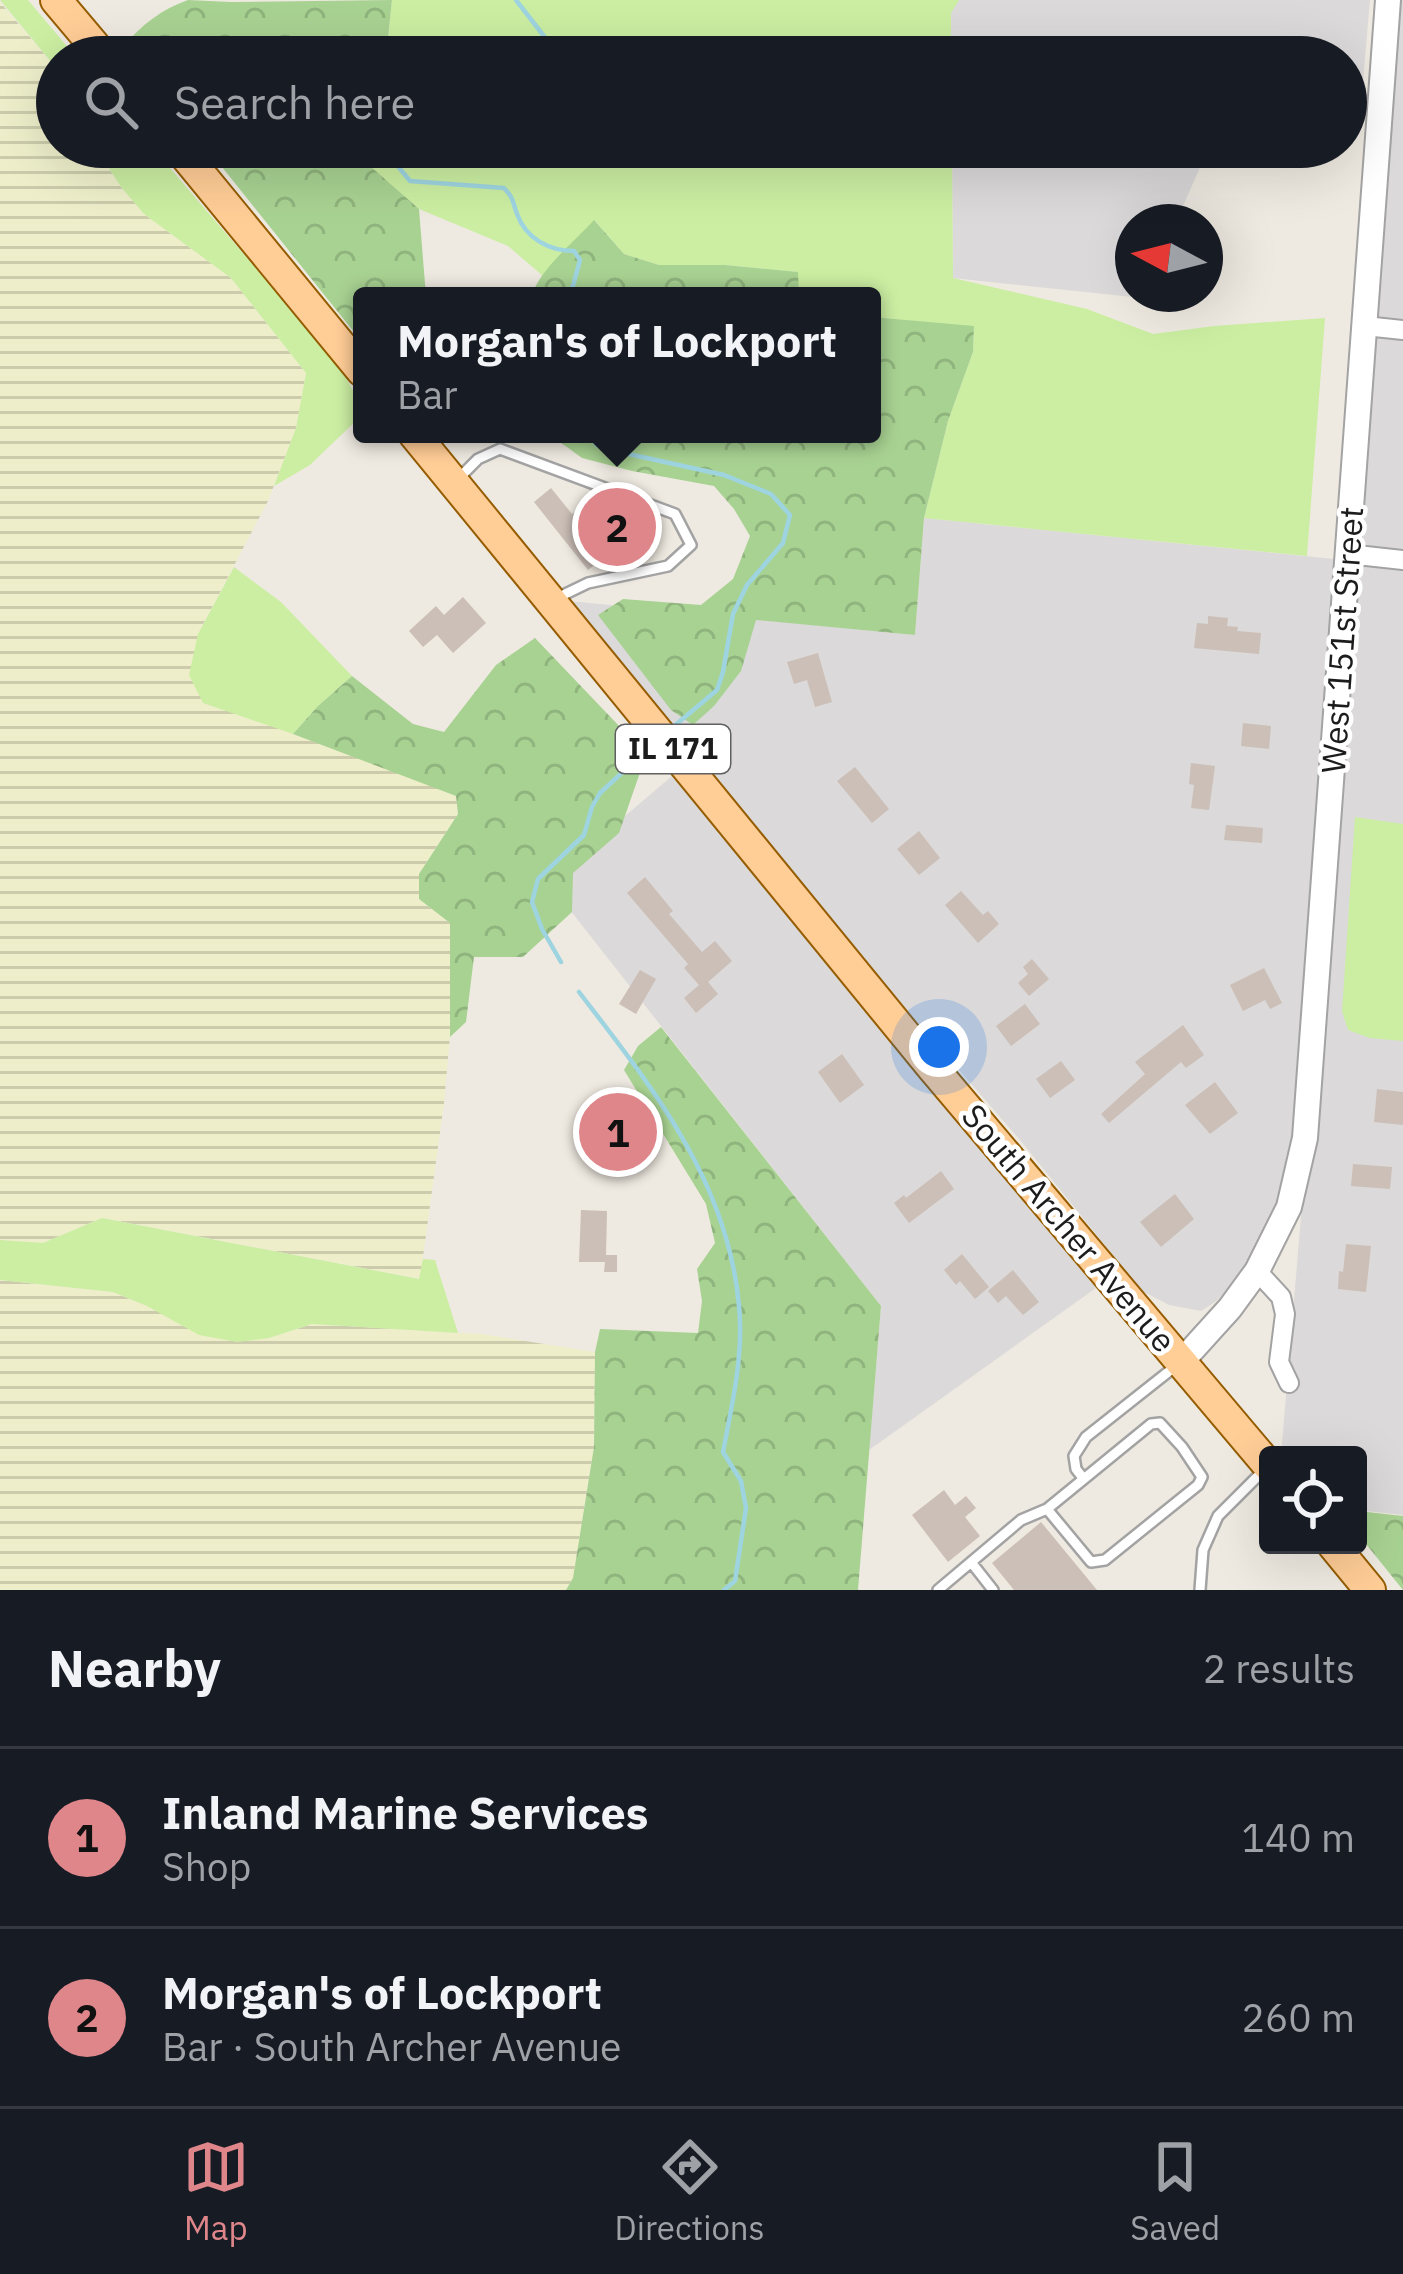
<!DOCTYPE html>
<html lang="en">
<head>
<meta charset="utf-8">
<style>
  :root { --surface:#171b24; --page:#242831; --text:#f1f3f6; --muted:#9ea1a6; --line:#363941; --accent:#df868b }
  body { margin:0; font-family:"IBM Plex Sans",sans-serif; background:var(--page); color:var(--text) }
  .controls { position:absolute; right:36px; bottom:36px; display:grid; overflow:hidden; border-radius:12px; box-shadow:0 12px 48px #0002 }
  .controls button { width:108px; height:108px; display:grid; place-items:center; padding:0; border:0; border-bottom:3px solid var(--line); background:var(--surface); color:var(--text); font:60px sans-serif }
  .compass { position:absolute; left:1115px; top:204px; width:108px; height:108px; border-radius:50%; background:var(--surface); box-shadow:0 12px 48px #0002; rotate:277deg }
  .you { position:absolute; left:939px; top:1047px; width:42px; height:42px; margin:-30px; border:9px solid #fff; border-radius:50%; background:#1a73e8; box-shadow:0 0 0 18px #1a73e833 }
  .badge { display:grid; place-items:center; width:78px; height:78px; border-radius:50%; background:var(--accent); color:#111; font-size:39px; font-weight:700 }
  .pin { position:absolute; translate:-50% -50%; border:6px solid #fff; box-shadow:0 3px 12px #0006 }
  .popup { position:absolute; left:353px; top:287px; width:528px; height:156px; box-sizing:border-box; display:grid; place-content:center; border-radius:12px; background:var(--surface); filter:drop-shadow(0 3px 9px #0005); font-size:39px; white-space:nowrap; color:var(--muted) }
  .popup b { font-size:45px; color:var(--text) }
  .popup::after { content:''; position:absolute; left:50%; top:100%; margin-left:-24px; border:24px solid transparent; border-top-color:var(--surface) }
  .list { margin:0; padding:0; list-style:none }
  h2 { display:flex; justify-content:space-between; align-items:center; height:156px; margin:0; padding:0 48px; font-size:51px }
  h2 small { font-size:39px; font-weight:400; color:var(--muted) }
  .list li { display:grid; grid-template-columns:78px 1fr auto; gap:36px; align-items:center; box-sizing:border-box; height:180px; padding:0 48px; border-top:3px solid var(--line) }
  .list b { display:block; font-size:45px; white-space:nowrap }
  .list p { margin:0; font-size:39px; white-space:nowrap; color:var(--muted) }
  .list em { font-size:39px; font-style:normal; color:var(--muted) }
  .icon { flex:none; width:66px; height:66px; fill:none; stroke:currentColor; stroke-width:2; stroke-linecap:round; stroke-linejoin:round }
  .map { position:relative; flex:none; width:1403px; height:1590px; overflow:hidden }
  .search { position:absolute; background:var(--surface); box-shadow:0 12px 48px #0002; left:36px; right:36px; top:36px; height:132px; display:flex; align-items:center; gap:30px; box-sizing:border-box; padding:0 42px; border-radius:66px; color:var(--muted); font-size:45px }
  .sheet { height:516px; background:var(--surface) }
  nav { display:flex; justify-content:space-around; align-items:center; box-sizing:border-box; height:168px; border-top:3px solid var(--line); background:var(--surface); font-size:33px; color:var(--muted) }
  nav a { display:grid; justify-items:center; gap:6px }
  nav .on { color:var(--accent) }
  .map>svg:first-child { display:block }
  .residential { fill:#dbd9d9 }
  .farmland { fill:url(#farmland-rules) }
  .grass { fill:#cbeea2 }
  .forest { fill:url(#forest-crowns) }
  .lines { fill:none; stroke-linecap:round; stroke-linejoin:round }
  .stream { stroke:#9ed4e0; stroke-width:4.5 }
  .building { fill:#cbbfb7 }
  .service-casing { stroke:#a3a3a3; stroke-width:14 }
  .minor-casing { stroke:#a3a3a3; stroke-width:22 }
  .tertiary-casing { stroke:#a3a3a3; stroke-width:28 }
  .primary-casing { stroke:#955d00; stroke-width:34 }
  .service { stroke:#fff; stroke-width:9 }
  .minor { stroke:#fff; stroke-width:18 }
  .tertiary { stroke:#fff; stroke-width:24 }
  .primary { stroke:#ffcd96; stroke-width:30 }
  .labels { text-anchor:middle; stroke-width:9; stroke-linejoin:round; paint-order:stroke }
  .shield { fill:#fff; stroke:#606060; stroke-width:3 }
  .shield-label { font-size:30px; font-weight:bold; fill:#1c1c1c }
  .street-label { font-size:33px; fill:#1c1c1c; stroke:#fff }
</style>
</head>
<body>
<div class="map">
<svg width="1403" height="1590" viewBox="0 0 1403 1590">
  <defs>
    <pattern id="farmland-rules" width="6" height="5" patternUnits="userSpaceOnUse" patternTransform="scale(3)"><rect width="6" height="5" fill="#eeefca"/><path d="M0 2.5h6" fill="none" stroke="#ccccad"/></pattern>
    <pattern id="forest-crowns" width="20" height="18" patternUnits="userSpaceOnUse" patternTransform="scale(3)"><rect width="20" height="18" fill="#a8d292"/><path d="M2 6a3 3 0 1 1 6 0M12 15a3 3 0 1 1 6 0" fill="none" stroke="#90b47d"/></pattern>
  </defs>
  <rect width="100%" height="100%" fill="#efeae1"/>
  <path class="residential" d="M959,0h411l-11,129 -13,-1v-71h-395v-45z
    M1394,0h9v551l-46,-5z
    M952,147h257l-33,75h-43v72h11l-2,4 -189,-20z
    M924,518l420,42 -44,580 -17,66 -32,62 -36,34 -14,9 -32,-6 -27,-14 -122,-151 -240,-276 -111,-143 -100,-120 346,34z
    M1356,561l47,5v949l-45,-5v-55h-77z
    M679,770l247,315 170,203 -227,162 12,-144 -333,-424z"/>
  <path class="farmland" d="M0,2l57,67v78h48l-2,12 18,28 23,27 87,64 75,95 -10,55 -28,73 -70,133 5,69 40,12 213,80 2,19 -39,60v25l31,24v113l-6,67 -24,176 -318,-61 -59,25 -43,-3z
    M0,1280l113,12 34,14 122,32 43,-14 170,10 113,18 -1,95 -21,131 -7,12h-566z"/>
  <path class="grass" d="M0,0h28l48,57h-19v12z
    M392,0h567l-8,13v44h-565z
    M105,147h47l189,221 21,40v7l-52,50 -36,21 22,-58 10,-55 -75,-95 -87,-64 -23,-27 -18,-28z
    M372,147h580l1,131 134,31 66,25 61,-8 111,-8 -18,238 -383,-38 24,-97 25,-69 1,-25 -102,-10v-21h-73l-2,-24 -72,-7h-66l-35,-11 -29,-33 -52,55 -35,-30 -89,-37 -50,-43z
    M234,567l47,35 71,74 -34,30 -25,28 -90,-31 -14,-28 9,-41z
    M1355,817l48,7v217l-33,-3 -22,-8 -6,-19z
    M102,1218l317,61 4,-20 12,1 23,73 -146,-9 -43,14 -32,4 -38,-7 -52,-29 -34,-14 -113,-12v-40l43,3z"/>
  <path class="forest" d="M188,0l43,2 161,-2 -6,57h-254l-9,-10c18,-22 39,-38 65,-47z
    M206,147h166l-2,19 49,43 7,87h-64v46z
    M594,220l30,34 35,11h66l73,7 1,24h-267c6,-25 44,-56 62,-76z
    M872,317l102,9 -1,26 -25,69 -24,97 -9,117 -159,-15 -15,51 -27,35 -21,19 -22,-15 -73,-95 25,-16 78,6 32,-26 17,-43 -16,-27 -20,-23 -82,-15 -50,-13 -33,-24h323z
    M535,638l86,90 22,36 -24,69 -46,40 -1,39 -49,45h-49l-8,65 -16,15v-114l-31,-24v-25l39,-60 -2,-18 -163,-62 25,-28 34,-30 61,48 31,8 52,-67z
    M661,1027l220,279 -23,284h-292l7,-12 21,-131 1,-95 5,-23 98,4 4,-32 -5,-32 18,-26 -9,-39 -82,-134 14,-24z
    M1358,1511l45,5v74l-45,-56z"/>
  <g class="lines">
    <path class="stream" d="M482,57l10,-12 41,6 14,-11 -31,-40
      M382,147l28,34 94,7c11,12 8,13 13,26 9,25 33,37 57,37l6,9 -7,26 -8,10
      M588,434l9,11 9,4 118,26 47,19 19,21 -7,28 -36,42 -14,29 -10,58 -6,18 -44,37
      M561,962l-19,-33 -10,-27 6,-23 46,-44 8,-28 8,-14 51,-47
      M579,992c73,95 149,189 160,314 5,48 -7,99 -16,146l18,29 5,27 -11,73 -11,9"/>
  </g>
  <path class="building" d="M551,488l21,26 6,-5 5,6 24,-17 16,20 5,-4 16,20 -34,27 -4,-5 -18,14 -54,-68z
    M463,597l23,26 -33,30 -16,-18 -14,12 -14,-16 27,-25 8,9z
    M1208,616l20,2 -1,8 11,1 -1,4 24,2 -2,21 -65,-6 3,-25 11,1z
    M818,653l14,49 -17,5 -8,-27 -13,4 -7,-22z
    M1243,723l28,3 -2,23 -28,-3z
    M1191,763l24,3 -6,44 -18,-2 3,-23 -5,-1z
    M855,767l34,42 -17,14 -35,-42z
    M1226,825l37,3 -1,15 -38,-3z
    M919,831l21,27 -21,17 -22,-26z
    M645,877l28,34 -4,3 33,38 13,-11 17,20 -24,21 10,12 -22,19 -12,-15 15,-13 -15,-17 4,-4 -61,-71z
    M961,891l22,24 5,-4 11,13 -21,19 -33,-38z
    M1032,959l17,20 -20,17 -11,-13 10,-9 -5,-7z
    M1264,968l18,35 -12,6 -5,-9 -22,11 -13,-26z
    M640,970l16,9 -20,35 -17,-10z
    M1025,1004l15,20 -29,22 -15,-20z
    M1183,1025l21,30 -18,13 -5,-6 -72,61 -8,-9 44,-40 -10,-12z
    M842,1054l22,31 -24,18 -22,-31z
    M1061,1061l14,19 -25,18 -14,-19z
    M1215,1082l23,31 -28,21 -25,-29z
    M1377,1089l26,3v33l-29,-3z
    M606,1117h24v30h-24z
    M1353,1164l39,3 -2,22 -39,-3z
    M941,1171l13,18 -45,34 -15,-20 10,-8 2,3z
    M1175,1194l19,25 -33,28 -21,-25z
    M581,1210l26,1 -1,44h11v17h-13l1,-10h-26z
    M1346,1244l25,2 -5,46 -28,-3 1,-18 4,1z
    M962,1254l27,33 -14,12 -15,-18 -4,4 -12,-15z
    M1013,1270l26,32 -16,13 -17,-19 -8,7 -10,-12z
    M944,1490l11,15 11,-9 10,12 -11,9 15,19 -32,26 -36,-47z
    M1041,1522l56,68h-83l-22,-27z"/>
  <g class="lines">
    <g class="service-casing">
      <path id="service" d="M458,479l20,-20 22,-10 175,65 16,31 -23,21 -80,17 -31,15
        M1160,1423l22,24 20,30 -4,8 -93,75 -14,2 -44,-53 104,-85z
        M1083,1478l-7,-9 -2,-13 12,-19 91,-72
        M971,1562l22,28
        M938,1590l83,-70 26,-11
        M1200,1590l3,-40 15,-34 46,-46"/>
    </g>
    <g class="minor-casing">
      <path id="minor" d="M1365,326l38,4
        M1348,554l55,6
        M1257,1271l24,26 4,17 -6,48 10,21"/>
    </g>
    <g class="tertiary-casing">
      <path id="tertiary" d="M1182,1361l48,-53 27,-37 32,-64 16,-69 83,-1138"/>
    </g>
    <g class="primary-casing">
      <path id="primary" d="M56,0l48,57
        M178,147l184,224
        M414,434l517,632 337,399
        M1333,1545l37,45"/>
    </g>
    <use href="#service" class="service"/>
    <use href="#minor" class="minor"/>
    <use href="#tertiary" class="tertiary"/>
    <use href="#primary" class="primary"/>
  </g>
  <g class="labels">
    <rect class="shield" x="616" y="725" width="114" height="48" rx="9"/>
    <g class="shield-label">
      <text x="673" y="759">IL 171</text>
    </g>
    <g class="street-label">
      <text transform="translate(1342 640) rotate(-86)" y="12">West 151st Street</text>
      <text transform="translate(1069 1228) rotate(50)" y="12">South Archer Avenue</text>
    </g>
  </g>
</svg>
<div class="controls">
<button><svg class="icon" aria-label="locate" viewBox="0 0 24 24"><circle cx="12" cy="12" r="6"/><path d="M12 2v4M12 18v4M2 12h4M18 12h4"/></svg></button>
</div>
<svg class="compass" viewBox="-18 -18 36 36"><path d="M0-13l5 13h-10z" fill="#e53935"/><path d="M0 13l5-13h-10z" fill="#9ea1a6"/></svg>
<div class="you"></div>
<div class="pin badge" style="left:618px;top:1132px">1</div>
<div class="pin badge" style="left:617px;top:527px">2</div>
<div class="popup"><b>Morgan's of Lockport</b>Bar</div>
<div class="search"><svg class="icon" aria-label="search" viewBox="0 0 24 24"><circle cx="10" cy="10" r="6"/><path d="M15 15l6 6"/></svg>Search here</div>
</div>
<section class="sheet">
<h2>Nearby<small>2 results</small></h2>
<ul class="list">
<li><span class="badge">1</span><div><b>Inland Marine Services</b><p>Shop</p></div><em>140 m</em></li>
<li><span class="badge">2</span><div><b>Morgan's of Lockport</b><p>Bar · South Archer Avenue</p></div><em>260 m</em></li>
</ul>
</section>
<nav>
<a class="on"><svg class="icon" aria-label="map" viewBox="0 0 24 24"><path d="M3 6l6-2 6 2 6-2v14l-6 2-6-2-6 2zM9 4v14M15 6v14"/></svg>Map</a>
<a><svg class="icon" aria-label="directions" viewBox="0 0 24 24"><path d="M12 3l9 9-9 9-9-9zM9 14v-3h6M13 9l2 2-2 2"/></svg>Directions</a>
<a><svg class="icon" aria-label="saved" viewBox="0 0 24 24"><path d="M7 4h10v16l-5-4-5 4z"/></svg>Saved</a>
</nav>
</body>
</html>
